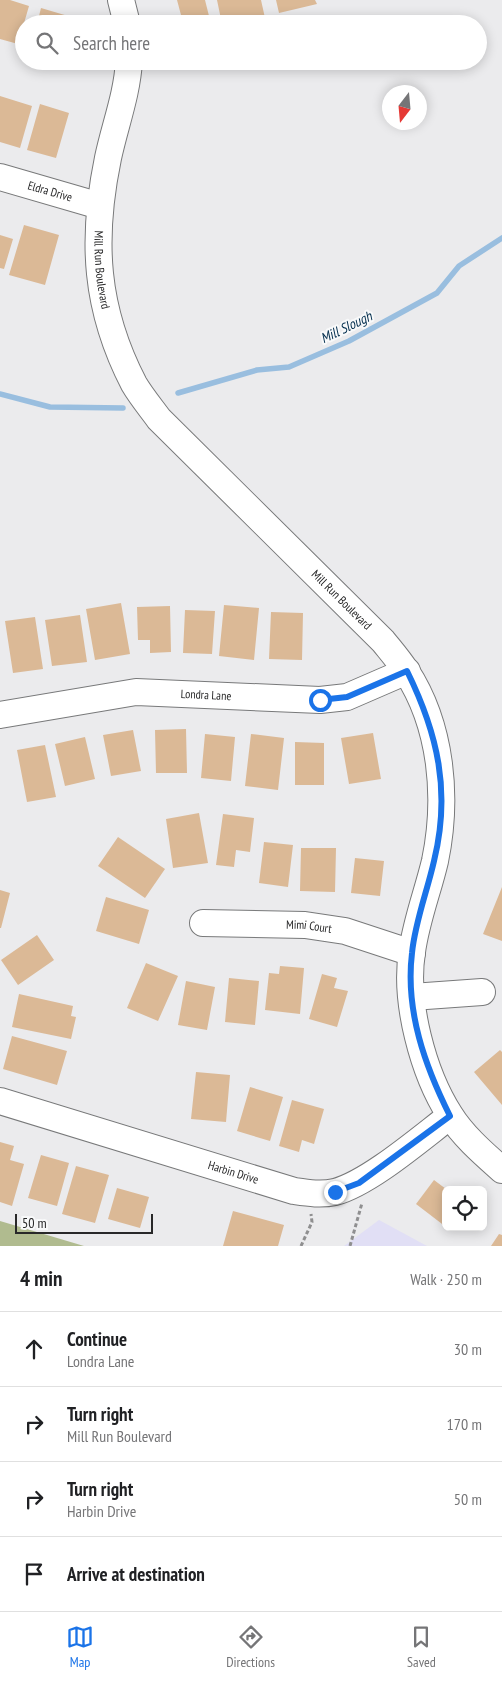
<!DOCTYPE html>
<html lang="en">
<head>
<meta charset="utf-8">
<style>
  :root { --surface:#fff; --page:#f2f2f2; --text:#202124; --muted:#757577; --line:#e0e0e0; --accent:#1a73e8 }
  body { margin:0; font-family:"PT Sans Narrow",sans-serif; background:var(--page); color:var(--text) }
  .controls { position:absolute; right:15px; bottom:15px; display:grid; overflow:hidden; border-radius:8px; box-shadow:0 2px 12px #0003 }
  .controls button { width:45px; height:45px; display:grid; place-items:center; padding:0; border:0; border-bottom:1px solid var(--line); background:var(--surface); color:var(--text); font:25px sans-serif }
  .compass { position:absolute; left:382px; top:85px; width:45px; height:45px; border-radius:50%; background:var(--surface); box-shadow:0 2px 12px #0003; rotate:196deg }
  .scale { position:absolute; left:15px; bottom:12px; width:138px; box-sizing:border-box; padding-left:5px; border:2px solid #282829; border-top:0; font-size:14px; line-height:18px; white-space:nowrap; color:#282829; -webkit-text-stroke:4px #f8f9fa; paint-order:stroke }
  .stop { position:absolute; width:15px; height:15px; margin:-11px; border:4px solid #1a73e8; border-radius:50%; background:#fff }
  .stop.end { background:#1a73e8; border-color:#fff; box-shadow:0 1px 5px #0008 }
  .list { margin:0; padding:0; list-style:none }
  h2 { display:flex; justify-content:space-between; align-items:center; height:65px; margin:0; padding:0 20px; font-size:21px }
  h2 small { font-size:16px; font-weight:400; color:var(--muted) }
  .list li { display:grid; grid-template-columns:32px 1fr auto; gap:15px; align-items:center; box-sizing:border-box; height:75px; padding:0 20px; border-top:1px solid var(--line) }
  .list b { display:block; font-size:19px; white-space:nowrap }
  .list p { margin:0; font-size:16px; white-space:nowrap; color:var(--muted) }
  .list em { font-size:16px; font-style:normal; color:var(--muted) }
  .icon { flex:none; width:28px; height:28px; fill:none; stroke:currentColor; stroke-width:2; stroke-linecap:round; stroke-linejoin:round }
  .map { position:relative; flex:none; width:502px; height:1246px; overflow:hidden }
  .search { position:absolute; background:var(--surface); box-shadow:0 2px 12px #0003; left:15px; right:15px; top:15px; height:55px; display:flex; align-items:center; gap:12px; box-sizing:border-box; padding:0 18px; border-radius:28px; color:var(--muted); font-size:19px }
  .sheet { height:365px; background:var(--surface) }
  nav { display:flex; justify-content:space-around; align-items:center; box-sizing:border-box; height:70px; border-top:1px solid var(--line); background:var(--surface); font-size:14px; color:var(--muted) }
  nav a { display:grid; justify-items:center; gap:2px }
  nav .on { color:var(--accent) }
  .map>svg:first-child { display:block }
  .commercial { fill:#e1dff5 }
  .forest { fill:#b0bb8f }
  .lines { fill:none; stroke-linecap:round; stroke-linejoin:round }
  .stream { stroke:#99bedf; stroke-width:5.5 }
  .building { fill:#dbb996 }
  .minor-casing { stroke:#78797a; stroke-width:28 }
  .path { stroke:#8f8f90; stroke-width:3; stroke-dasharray:4 2.5; stroke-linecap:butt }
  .minor { stroke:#fff; stroke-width:26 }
  .route { stroke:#1a73e8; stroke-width:6 }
  .labels { text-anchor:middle; stroke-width:4; stroke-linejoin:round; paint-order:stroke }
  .street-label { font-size:12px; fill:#282829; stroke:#f8f9fa }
  .water-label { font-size:14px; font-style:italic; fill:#002c4c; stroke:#f8f9fa }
</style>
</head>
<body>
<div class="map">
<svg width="502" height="1246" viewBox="0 0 502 1246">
  <rect width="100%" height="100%" fill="#ebebed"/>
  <path class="commercial" d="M379,1220l48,26h-83z"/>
  <path class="forest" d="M0,1221l84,25h-84z"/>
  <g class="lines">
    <path class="stream" d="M178,393l79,-23 32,-3 60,-26 88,-48 22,-27 43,-28
      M0,394l50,13 73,1"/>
  </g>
  <path class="building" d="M0,0h10l19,6 -11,38 -18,-5z
    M177,0h28l6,24h-44l-1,-5 15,-4z
    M217,0h44l4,18 -28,6h-15z
    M276,0h39l2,4 -38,9z
    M41,8l27,8 -3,8h-28z
    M0,96l32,10 -12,42 -20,-6z
    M40,104l29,9 -13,45 -29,-8z
    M24,225l35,10 -14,50 -36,-10z
    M0,235l13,4 -9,30 -4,-1z
    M121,603l9,51 -35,6 -9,-51z
    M224,605l35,3 -5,52 -35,-4z
    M170,606l1,46 -21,1v-13h-12l-1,-33z
    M185,610l30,1 -3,43 -29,-1z
    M271,612l32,1 -1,47 -33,-1z
    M80,615l7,47 -35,4 -7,-46z
    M35,617l8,52 -30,4 -8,-52z
    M186,729l1,44h-31l-1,-43z
    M133,730l8,41 -30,5 -8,-41z
    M373,733l8,46 -32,5 -8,-46z
    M205,734l30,3 -4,44 -30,-3z
    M251,734l33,4 -6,52 -33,-4z
    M85,737l10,42 -30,7 -10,-42z
    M295,742l29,1v42h-29z
    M45,745l11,52 -29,5 -10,-52z
    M199,813l9,50 -35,5 -7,-49z
    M223,814l31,4 -4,34 -14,-2 -2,17 -18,-2z
    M118,837l47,32 -20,29 -47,-32z
    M264,842l29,3 -5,42 -29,-4z
    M301,848h35l-1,44 -35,-1z
    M355,858l29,3 -4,35 -29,-3z
    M502,887v54l-19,-7z
    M0,890l10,3 -9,35h-1z
    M106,897l43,13 -10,34 -43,-13z
    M37,935l17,25 -36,25 -17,-25z
    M146,963l32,13 -20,45 -31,-13z
    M280,966l24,2 -4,46 -35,-4 4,-37 10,1z
    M322,974l15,4 -3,10 14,3 -11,36 -28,-8z
    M229,978l30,3 -4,44 -30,-3z
    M186,981l29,6 -8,43 -29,-5z
    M19,994l54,12 -2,10 5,1 -5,22 -59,-12z
    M12,1036l55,15 -10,34 -54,-16z
    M500,1050l2,2v53l-28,-33z
    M196,1072l34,3 -4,47 -35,-3z
    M250,1087l33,10 -13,44 -33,-10z
    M292,1100l32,9 -10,35 -12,-4 -3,12 -20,-6z
    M0,1142l14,4 -4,14 14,4 -12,42 -12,-4z
    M41,1155l28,8 -12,43 -29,-8z
    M76,1166l33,9 -14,48 -33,-9z
    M434,1180l12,9v38l-30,-23z
    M117,1188l32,9 -9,31 -32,-9z
    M233,1211l51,14 -6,21h-55z
    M499,1234l3,1v11h-11z"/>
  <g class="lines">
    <g class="minor-casing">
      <g id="minor">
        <path d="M121,0l6,24"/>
        <path id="s1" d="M129,61c-2,34 -14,64 -21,97 -17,82 -13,151 26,226 7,12 17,24 25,35l224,222c8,10 16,19 23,30 36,55 42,127 29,190 -7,30 -19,60 -23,91 -8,50 11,121 38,163 13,21 34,39 52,55"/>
        <path id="s2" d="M0,177l100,29"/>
        <path id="s3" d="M0,715l136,-23 184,8 27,-3 60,-26"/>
        <path id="s4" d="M203,923l102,2 40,6 67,22"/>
        <path d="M412,997l70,-5"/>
        <path id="s5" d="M0,1101l294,90c14,2 27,4 41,1 34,-9 86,-54 115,-76"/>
      </g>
    </g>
    <path class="path" d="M301,1246l11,-24 -1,-8
      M350,1246l12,-43"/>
    <use href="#minor" class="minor"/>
  </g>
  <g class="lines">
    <path class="route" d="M320,700l27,-3 60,-26c31,63 44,121 27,190 -7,31 -19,61 -22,92 -7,58 13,113 38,163l-91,67 -24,9"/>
  </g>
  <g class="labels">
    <g class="street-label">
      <text dy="4" stroke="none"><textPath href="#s2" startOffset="52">Eldra Drive</textPath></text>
      <text dy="4" stroke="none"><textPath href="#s1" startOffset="212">Mill Run Boulevard</textPath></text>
      <text dy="4" stroke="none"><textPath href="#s1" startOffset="632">Mill Run Boulevard</textPath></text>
      <text dy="4" stroke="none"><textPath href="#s3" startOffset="208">Londra Lane</textPath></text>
      <text dy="4" stroke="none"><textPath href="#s4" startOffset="106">Mimi Court</textPath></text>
      <text dy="4" stroke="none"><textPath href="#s5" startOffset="244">Harbin Drive</textPath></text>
    </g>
    <g class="water-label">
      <text transform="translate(346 327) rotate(-26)" y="5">Mill Slough</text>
    </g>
  </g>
</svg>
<div class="controls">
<button><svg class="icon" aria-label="locate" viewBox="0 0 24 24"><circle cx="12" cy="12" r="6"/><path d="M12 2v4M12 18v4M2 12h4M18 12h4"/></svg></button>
</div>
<svg class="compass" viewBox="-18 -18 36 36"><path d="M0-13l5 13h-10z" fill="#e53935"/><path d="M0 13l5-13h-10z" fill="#757577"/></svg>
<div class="scale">50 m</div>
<div class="stop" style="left:320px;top:700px"></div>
<div class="stop end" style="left:335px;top:1192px"></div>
<div class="search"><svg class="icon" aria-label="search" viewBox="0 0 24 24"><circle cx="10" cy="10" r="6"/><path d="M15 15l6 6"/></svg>Search here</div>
</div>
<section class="sheet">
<h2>4 min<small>Walk · 250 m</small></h2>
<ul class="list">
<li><svg class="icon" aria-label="ahead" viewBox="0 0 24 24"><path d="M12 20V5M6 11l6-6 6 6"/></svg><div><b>Continue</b><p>Londra Lane</p></div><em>30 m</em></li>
<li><svg class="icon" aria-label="right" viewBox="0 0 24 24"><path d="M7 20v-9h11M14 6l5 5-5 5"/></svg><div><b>Turn right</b><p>Mill Run Boulevard</p></div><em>170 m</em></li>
<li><svg class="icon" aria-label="right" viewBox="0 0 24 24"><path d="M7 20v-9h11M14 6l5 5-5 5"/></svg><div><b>Turn right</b><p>Harbin Drive</p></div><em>50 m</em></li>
<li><svg class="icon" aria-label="arrive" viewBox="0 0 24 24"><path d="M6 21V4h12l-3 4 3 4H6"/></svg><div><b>Arrive at destination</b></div></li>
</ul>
</section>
<nav>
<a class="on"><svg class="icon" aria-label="map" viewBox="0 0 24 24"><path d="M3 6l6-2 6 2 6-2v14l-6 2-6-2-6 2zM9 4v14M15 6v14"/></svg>Map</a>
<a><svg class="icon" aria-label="directions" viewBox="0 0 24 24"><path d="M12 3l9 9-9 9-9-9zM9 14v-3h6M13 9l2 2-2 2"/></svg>Directions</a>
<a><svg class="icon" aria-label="saved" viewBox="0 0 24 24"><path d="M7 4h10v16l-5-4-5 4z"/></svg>Saved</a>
</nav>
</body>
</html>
